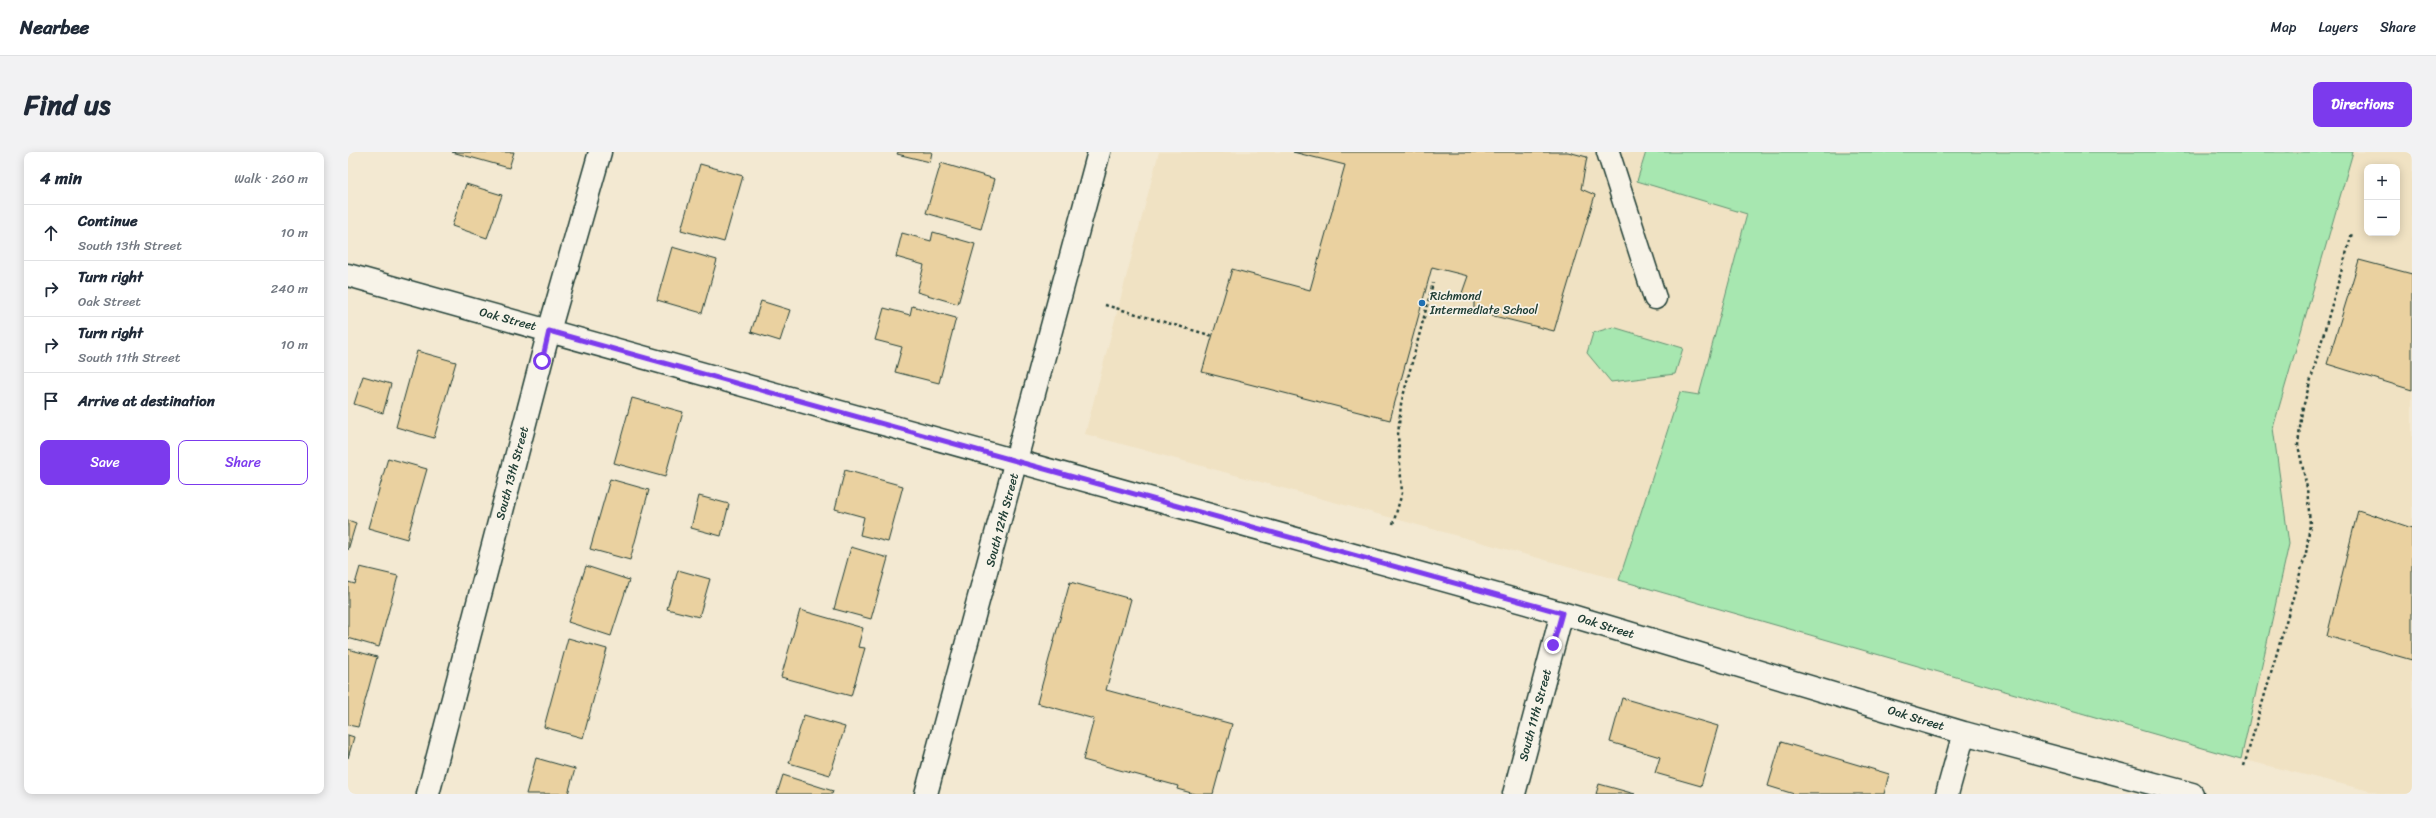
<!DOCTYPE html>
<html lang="en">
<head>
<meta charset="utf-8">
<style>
  :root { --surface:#fff; --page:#f2f2f3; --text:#1f2937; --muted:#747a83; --line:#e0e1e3; --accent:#7c3aed }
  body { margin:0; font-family:Sriracha,sans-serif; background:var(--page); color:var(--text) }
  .controls { position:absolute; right:12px; top:12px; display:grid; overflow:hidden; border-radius:8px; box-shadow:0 2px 10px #0003 }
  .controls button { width:36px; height:36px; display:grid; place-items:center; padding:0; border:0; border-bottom:1px solid var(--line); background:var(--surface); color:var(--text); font:20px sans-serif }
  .stop { position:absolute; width:12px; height:12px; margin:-9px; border:3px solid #7c3aed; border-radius:50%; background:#fff }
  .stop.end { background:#7c3aed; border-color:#fff; box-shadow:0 1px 4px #0008 }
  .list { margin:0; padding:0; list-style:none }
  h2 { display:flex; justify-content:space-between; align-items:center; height:52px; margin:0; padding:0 16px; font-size:17px }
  h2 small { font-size:13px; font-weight:400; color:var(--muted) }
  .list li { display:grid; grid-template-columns:26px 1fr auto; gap:12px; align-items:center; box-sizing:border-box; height:56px; padding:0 16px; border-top:1px solid var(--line) }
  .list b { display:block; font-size:15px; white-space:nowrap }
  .list p { margin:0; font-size:13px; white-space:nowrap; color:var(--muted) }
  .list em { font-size:13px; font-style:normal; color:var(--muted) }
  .actions { display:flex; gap:8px; padding:12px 16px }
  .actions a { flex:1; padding:9px 0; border:1px solid var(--accent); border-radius:8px; text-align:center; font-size:14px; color:var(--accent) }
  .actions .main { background:var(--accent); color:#fff }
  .icon { flex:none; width:22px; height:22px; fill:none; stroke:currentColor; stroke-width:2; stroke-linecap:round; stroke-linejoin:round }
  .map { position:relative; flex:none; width:2064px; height:642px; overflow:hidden; border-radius:8px }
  header { display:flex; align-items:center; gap:24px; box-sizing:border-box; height:56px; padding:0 20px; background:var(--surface); border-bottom:1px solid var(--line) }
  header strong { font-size:19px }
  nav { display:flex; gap:22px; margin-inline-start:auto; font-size:14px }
  .intro { display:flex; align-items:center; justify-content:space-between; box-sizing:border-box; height:96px; padding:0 24px }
  h1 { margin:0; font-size:28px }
  .button { padding:10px 18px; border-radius:8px; background:var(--accent); color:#fff; font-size:14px; font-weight:700 }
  main { display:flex; gap:24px; padding:0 24px }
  aside { flex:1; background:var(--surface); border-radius:8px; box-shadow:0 2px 10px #0003 }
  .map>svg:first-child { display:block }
  .built { fill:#f0e2c3; fill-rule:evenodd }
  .green { fill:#a7e7b0; stroke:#639272 }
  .building { fill:#ead1a0; stroke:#1f3d34 }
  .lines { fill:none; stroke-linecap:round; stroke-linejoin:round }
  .minor-casing { stroke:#1f3d34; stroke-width:25 }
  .path { stroke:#1f3d34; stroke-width:2.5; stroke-dasharray:3 3; stroke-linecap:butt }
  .minor { stroke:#f7f3e8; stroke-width:22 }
  .route { stroke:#7c3aed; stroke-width:5 }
  .poi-dot { fill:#1f6fb2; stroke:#f7f3e8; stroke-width:1.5 }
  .labels { text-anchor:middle; stroke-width:3.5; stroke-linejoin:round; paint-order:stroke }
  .poi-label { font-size:12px; fill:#1f3d34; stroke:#f7f3e8; text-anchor:start }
  .street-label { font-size:12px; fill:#1f3d34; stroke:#f7f3e8 }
</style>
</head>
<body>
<header>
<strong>Nearbee</strong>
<nav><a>Map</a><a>Layers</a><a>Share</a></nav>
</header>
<div class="intro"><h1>Find us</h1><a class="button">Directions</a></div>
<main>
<aside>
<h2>4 min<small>Walk · 260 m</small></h2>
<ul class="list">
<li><svg class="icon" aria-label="ahead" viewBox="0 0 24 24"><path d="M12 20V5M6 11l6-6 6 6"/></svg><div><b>Continue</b><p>South 13th Street</p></div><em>10 m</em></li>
<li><svg class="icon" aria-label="right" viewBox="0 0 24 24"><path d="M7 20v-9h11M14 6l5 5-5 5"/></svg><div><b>Turn right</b><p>Oak Street</p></div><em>240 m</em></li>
<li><svg class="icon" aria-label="right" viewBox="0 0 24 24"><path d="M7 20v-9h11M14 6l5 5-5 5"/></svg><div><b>Turn right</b><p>South 11th Street</p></div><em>10 m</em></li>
<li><svg class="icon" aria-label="arrive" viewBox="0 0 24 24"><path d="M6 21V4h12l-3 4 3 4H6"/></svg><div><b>Arrive at destination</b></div></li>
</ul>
<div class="actions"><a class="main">Save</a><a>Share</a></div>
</aside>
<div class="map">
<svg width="2064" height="642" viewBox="0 0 2064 642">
  <rect width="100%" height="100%" fill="#f3e9d2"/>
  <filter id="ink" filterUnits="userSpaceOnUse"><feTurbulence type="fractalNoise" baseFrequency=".025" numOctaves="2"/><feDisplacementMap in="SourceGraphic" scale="8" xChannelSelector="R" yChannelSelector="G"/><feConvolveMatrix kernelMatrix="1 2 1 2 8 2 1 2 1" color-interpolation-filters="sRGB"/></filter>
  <g filter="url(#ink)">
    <path class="built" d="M811,0h487l-8,29 109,32 -48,182 -19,-3 -61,188 -534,-146z
      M2005,0h59v642h-30l-141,-35 48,-215 -16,-116zM2019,15h30v66h-30z"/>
    <path class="green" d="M1298,0h707l-80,276 16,116 -48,215 -622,-179 61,-188 19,3 48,-181 -110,-33z
      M1265,175l70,21 -8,26 -64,8 -24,-29 6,-20z"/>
    <path class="building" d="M104,0h62l-5,16z
      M550,0h34l-2,10 -33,-8z
      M945,0h275l19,5 -6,32 14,6 -41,136 -80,-20v-10l-13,-5 7,-20 -36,-9 -42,153 -188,-48 30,-103 78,21 35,-125z
      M593,11l54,16 -14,50 -55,-16z
      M352,12l43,12 -19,66 -43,-12z
      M118,32l36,11 -15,43 -35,-12z
      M585,80l42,12 -17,60 -41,-12 7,-27 -28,-8 6,-24 29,8z
      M324,95l45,13 -15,53 -45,-13z
      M2011,108l53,14v116l-85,-26z
      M413,149l29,9 -10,31 -29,-9z
      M564,154l44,12 -17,65 -44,-11 7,-25 -27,-7 9,-32 26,7z
      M69,199l39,11 -22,76 -38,-11z
      M15,224l28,8 -8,29 -29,-9z
      M284,246l51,14 -18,65 -51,-14z
      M40,306l39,11 -20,70 -39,-11z
      M497,318l58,16 -15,56 -28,-7 4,-18 -29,-8z
      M262,327l39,11 -19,70 -40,-11z
      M351,344l30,8 -8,32 -30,-8z
      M2010,358l54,18v132l-85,-24z
      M0,368l8,3 -8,27z
      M503,395l37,11 -17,61 -37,-10z
      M238,414l43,14 -18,56 -43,-14z
      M12,415l38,9 -19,71 -31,-9v-56l7,2z
      M330,418l32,9 -11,38 -32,-8z
      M722,430l61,17 -25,91 126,34 -19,70h-18l-18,-5 1,-3 -95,-26 11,-41 -57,-16z
      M452,458l63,18 -5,19 7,1 -14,48 -70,-19z
      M220,486l39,11 -24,89 -39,-11z
      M0,497l29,8 -19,70 -10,-2z
      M1274,546l96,28 -17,60 -46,-13 5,-16 -50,-15z
      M456,563l41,12 -15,48 -41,-12z
      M0,583l6,2 -6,21z
      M1433,590l108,32 -5,20h-90l-26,-8z
      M188,606l39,11 -7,25h-42z
      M435,623l50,16 -1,3h-55z
      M1251,632l36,10h-39z"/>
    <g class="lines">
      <g class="minor-casing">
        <path id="minor" d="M1260,0l47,146
          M0,123l1214,338 402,120 228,61
          M80,642l121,-463 51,-179
          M578,642l173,-642
          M1166,642l48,-181
          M1599,642l17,-61"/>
      </g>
      <path class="path" d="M757,153l108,31
        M1045,372l9,-31 -4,-58 3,-31 32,-121
        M1896,614l62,-213 4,-29 -3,-36 -9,-43 4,-34 50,-178"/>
      <use href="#minor" class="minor"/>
    </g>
  </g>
  <g class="lines" filter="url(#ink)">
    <path class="route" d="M194,209l7,-30 1013,282 -9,32"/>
  </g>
  <circle class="poi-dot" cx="1074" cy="151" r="4"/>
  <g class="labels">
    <g class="poi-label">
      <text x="1082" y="148">Richmond<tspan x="1082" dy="14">Intermediate School</tspan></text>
    </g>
    <g class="street-label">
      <text transform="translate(160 167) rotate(15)" y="4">Oak Street</text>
      <text transform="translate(164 321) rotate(-75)" y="4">South 13th Street</text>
      <text transform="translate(654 368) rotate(-75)" y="4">South 12th Street</text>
      <text transform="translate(1258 474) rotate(17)" y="4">Oak Street</text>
      <text transform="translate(1187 563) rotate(-75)" y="4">South 11th Street</text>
      <text transform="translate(1568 566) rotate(17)" y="4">Oak Street</text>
    </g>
  </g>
</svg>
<div class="controls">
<button>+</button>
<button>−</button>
</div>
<div class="stop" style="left:194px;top:209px"></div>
<div class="stop end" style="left:1205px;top:493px"></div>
</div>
</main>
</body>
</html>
